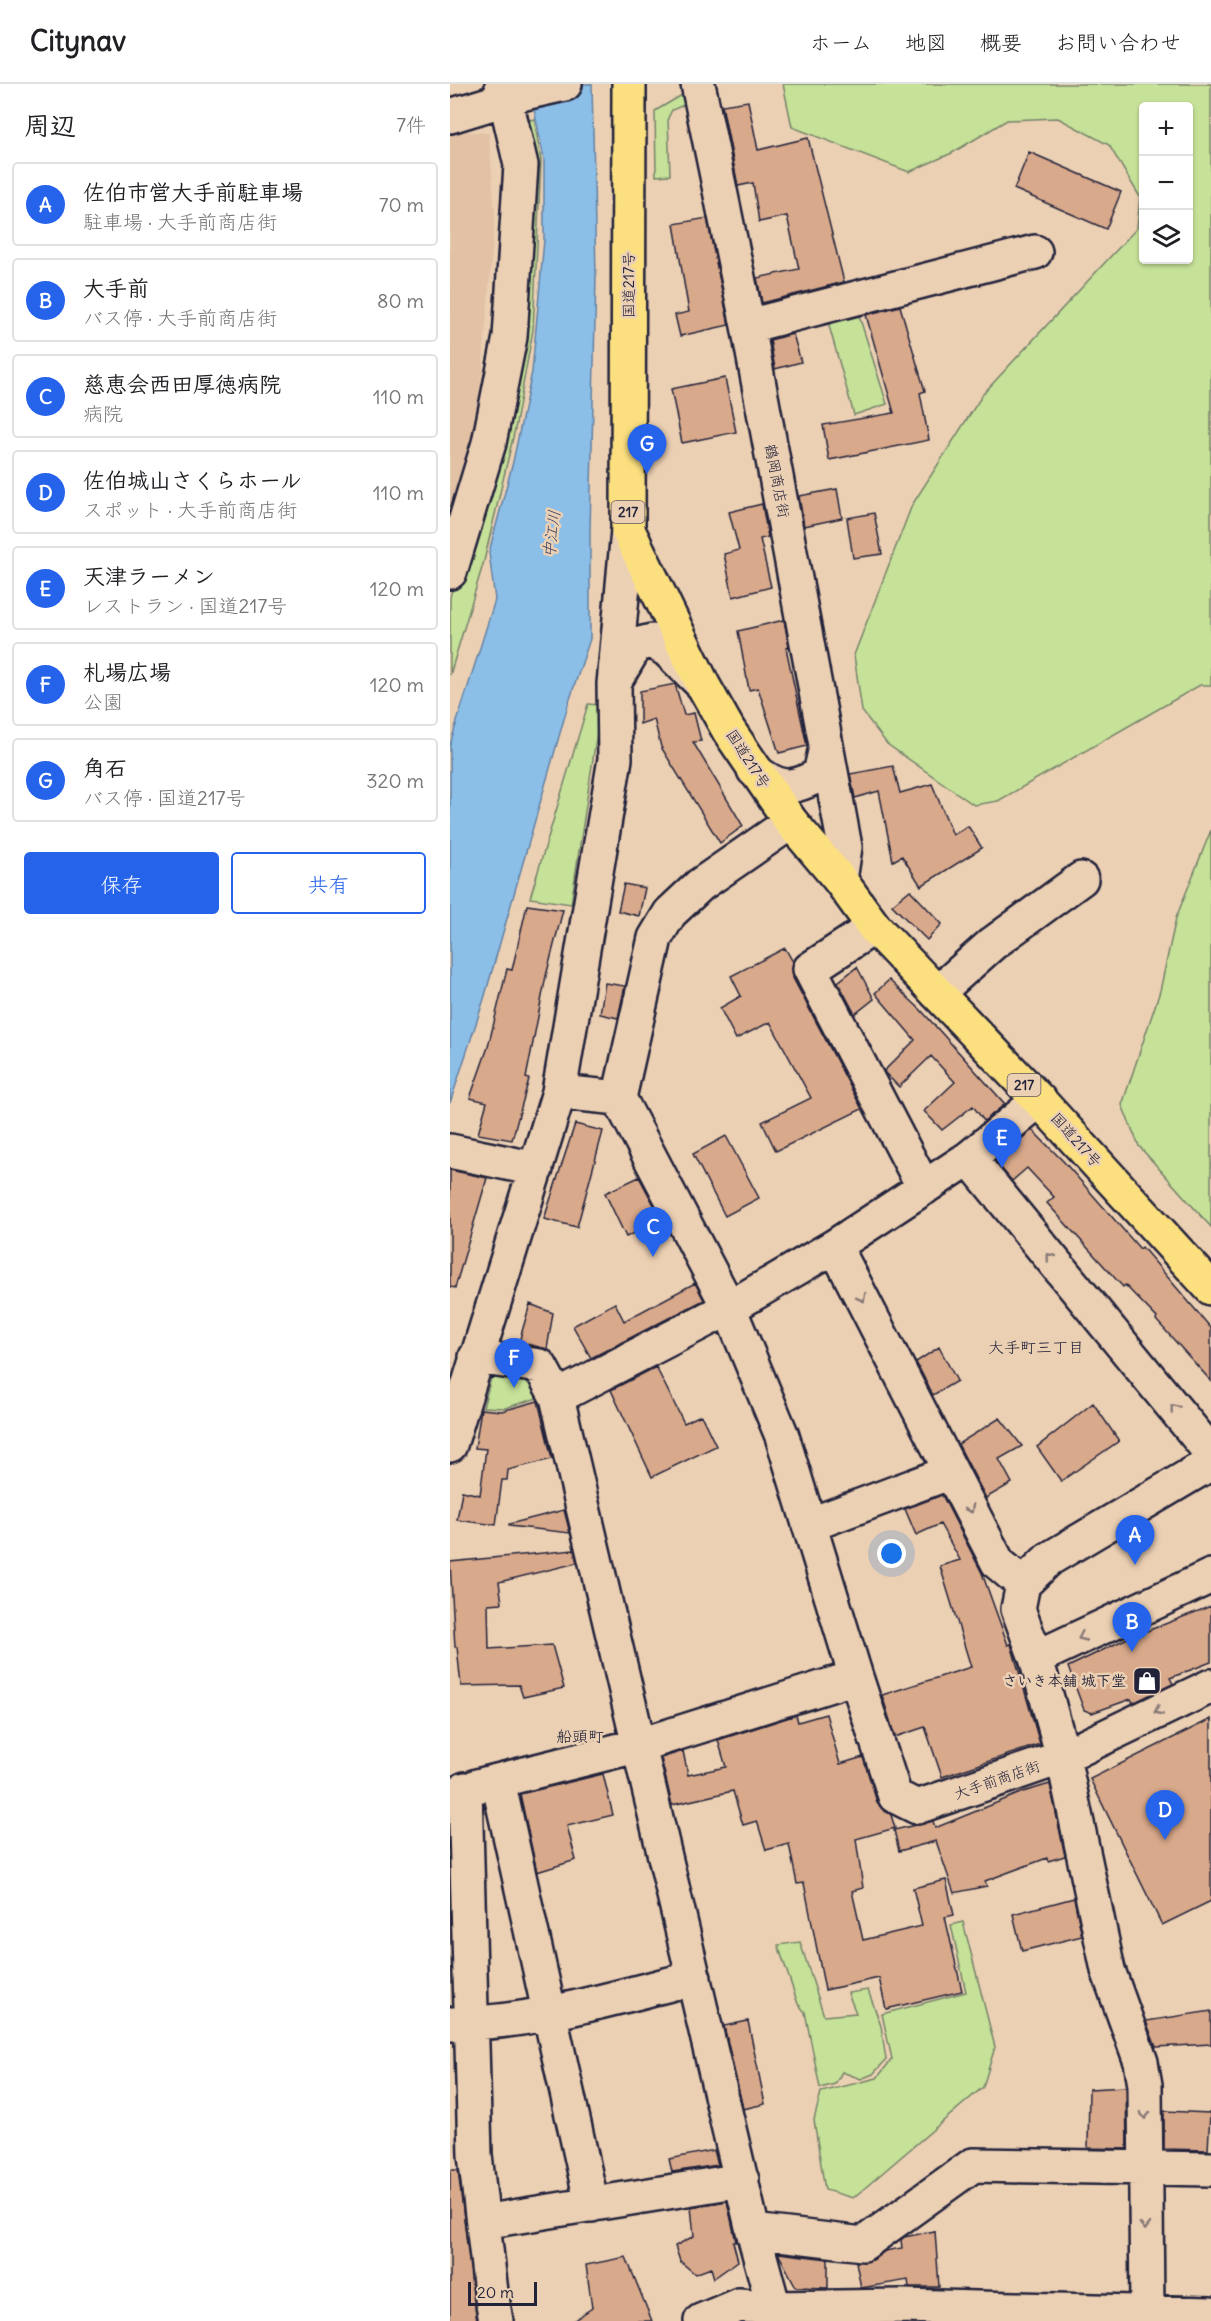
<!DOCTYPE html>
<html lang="ja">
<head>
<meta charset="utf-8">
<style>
  :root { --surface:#fff; --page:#f6f6f6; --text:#202124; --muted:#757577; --line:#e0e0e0; --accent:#2563eb }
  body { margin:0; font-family:Delius,"Klee One",sans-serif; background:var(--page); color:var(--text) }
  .controls { position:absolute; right:18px; top:18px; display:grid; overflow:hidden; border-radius:6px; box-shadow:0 2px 4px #0004 }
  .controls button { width:54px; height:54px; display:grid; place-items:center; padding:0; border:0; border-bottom:2px solid var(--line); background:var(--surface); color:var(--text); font:30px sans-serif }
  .scale { position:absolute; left:18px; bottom:15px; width:69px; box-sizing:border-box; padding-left:6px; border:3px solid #22223b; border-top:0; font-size:16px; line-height:21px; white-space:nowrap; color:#22223b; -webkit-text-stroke:4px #ecd0b3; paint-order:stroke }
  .you { position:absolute; left:442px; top:1470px; width:21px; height:21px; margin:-15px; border:4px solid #fff; border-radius:50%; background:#1a73e8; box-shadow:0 0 0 9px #1a73e833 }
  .badge { display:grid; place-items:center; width:39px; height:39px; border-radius:50%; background:var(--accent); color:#fff; font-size:20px; font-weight:700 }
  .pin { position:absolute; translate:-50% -50px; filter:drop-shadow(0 2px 3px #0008) }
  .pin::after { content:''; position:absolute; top:32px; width:21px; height:18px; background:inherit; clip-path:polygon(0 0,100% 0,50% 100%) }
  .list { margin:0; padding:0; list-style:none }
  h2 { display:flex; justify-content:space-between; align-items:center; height:78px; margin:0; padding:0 24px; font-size:26px }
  h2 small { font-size:20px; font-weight:400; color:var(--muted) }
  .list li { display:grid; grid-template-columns:39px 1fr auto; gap:18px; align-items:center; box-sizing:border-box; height:84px; margin:0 12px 12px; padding:0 12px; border:2px solid var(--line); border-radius:6px }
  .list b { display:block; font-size:22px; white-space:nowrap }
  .list p { margin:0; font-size:20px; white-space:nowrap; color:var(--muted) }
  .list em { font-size:20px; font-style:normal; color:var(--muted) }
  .actions { display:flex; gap:12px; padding:18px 24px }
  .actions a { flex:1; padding:14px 0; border:2px solid var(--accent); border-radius:6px; text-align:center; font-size:21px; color:var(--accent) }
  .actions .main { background:var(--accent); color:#fff }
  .icon { flex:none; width:33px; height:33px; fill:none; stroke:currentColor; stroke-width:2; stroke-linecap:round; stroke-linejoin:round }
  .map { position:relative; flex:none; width:761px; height:2237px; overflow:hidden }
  header { display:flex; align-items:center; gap:36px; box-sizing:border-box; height:84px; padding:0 30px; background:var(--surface); border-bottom:2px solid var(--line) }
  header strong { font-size:28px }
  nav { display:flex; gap:33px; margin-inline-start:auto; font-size:21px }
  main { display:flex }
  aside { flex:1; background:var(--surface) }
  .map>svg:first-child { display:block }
  .built { fill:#e2c1a5 }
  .green { fill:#c6e198; stroke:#74826a; stroke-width:1.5; fill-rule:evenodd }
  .water { fill:#8cbfe8; stroke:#6280a3; stroke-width:1.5 }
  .building { fill:#d9a98b; stroke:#22223b; stroke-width:1.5 }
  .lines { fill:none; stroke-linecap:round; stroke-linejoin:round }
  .minor-casing { stroke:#22223b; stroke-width:38 }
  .highway-casing { stroke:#22223b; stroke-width:38 }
  .minor { stroke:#ecd0b3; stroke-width:33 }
  .highway { stroke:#fce080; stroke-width:33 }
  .oneway { stroke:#877977 }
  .labels { text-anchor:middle; stroke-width:5; stroke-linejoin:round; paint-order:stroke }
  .shield { fill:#ecd0b3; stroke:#5f565f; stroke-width:1.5 }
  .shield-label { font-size:14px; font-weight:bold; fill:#22223b }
  .street-label { font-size:15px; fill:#22223b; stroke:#ecd0b3 }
  .poi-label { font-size:15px; font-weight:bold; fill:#22223b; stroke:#ecd0b3; text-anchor:end }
  .water-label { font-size:16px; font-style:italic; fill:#37415e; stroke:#ecd0b3 }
  .neighbourhood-label { font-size:16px; fill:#22223b; stroke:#ecd0b3 }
</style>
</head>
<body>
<header>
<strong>Citynav</strong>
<nav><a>ホーム</a><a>地図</a><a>概要</a><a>お問い合わせ</a></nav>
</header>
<main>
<aside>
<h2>周辺<small>7件</small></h2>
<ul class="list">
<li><span class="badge">A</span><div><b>佐伯市営大手前駐車場</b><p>駐車場 · 大手前商店街</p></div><em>70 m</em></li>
<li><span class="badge">B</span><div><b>大手前</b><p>バス停 · 大手前商店街</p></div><em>80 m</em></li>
<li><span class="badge">C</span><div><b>慈恵会西田厚徳病院</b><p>病院</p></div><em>110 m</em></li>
<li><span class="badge">D</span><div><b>佐伯城山さくらホール</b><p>スポット · 大手前商店街</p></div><em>110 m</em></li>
<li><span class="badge">E</span><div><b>天津ラーメン</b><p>レストラン · 国道217号</p></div><em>120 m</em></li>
<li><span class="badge">F</span><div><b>札場広場</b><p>公園</p></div><em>120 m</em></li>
<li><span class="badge">G</span><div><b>角石</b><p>バス停 · 国道217号</p></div><em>320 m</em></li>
</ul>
<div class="actions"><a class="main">保存</a><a>共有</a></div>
</aside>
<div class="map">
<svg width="761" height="2237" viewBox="0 0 761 2237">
  <rect width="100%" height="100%" fill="#ecd0b3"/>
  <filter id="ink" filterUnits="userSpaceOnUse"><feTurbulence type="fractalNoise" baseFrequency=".0167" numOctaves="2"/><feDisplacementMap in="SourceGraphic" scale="12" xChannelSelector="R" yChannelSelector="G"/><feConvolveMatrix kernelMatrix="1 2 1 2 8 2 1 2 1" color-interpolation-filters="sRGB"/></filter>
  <g filter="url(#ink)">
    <path class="built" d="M10,47l29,2 6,83 -16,195 -29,112v-390z"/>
    <path class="green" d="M333,0h428v601h-11l-202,116 -24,4 -87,-61 -25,-33 -8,-56 58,-150 71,-111 154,-166 3,-31 -31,-52 -51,-27 -51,2 -55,33 -43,19 -117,-45zM694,22h44v154h-44z
      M237,8l1,11 -16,7 -4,8 2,57 -14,1 -1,-65z
      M84,35l7,41 -8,170 -18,99 -31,132 -34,114v-78l44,-150 22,-324z
      M406,222l31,98 -33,11 -28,-100z
      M138,620l10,1 1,14 -28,185 -41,-6z
      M761,746v397l-72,-81 -17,-41 38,-114 16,-73z
      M45,1280l41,15 5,18 -36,11 -22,-1z
      M513,1838l32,125 -12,40 -130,111 -28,-8 -11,-70 7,-28 56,-14 15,-19 -10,-45 84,-22 -15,-67z
      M350,1858l24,74 32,-3 -8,-20 20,-3 13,36 5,34 -13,14 -12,5 -19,-7 -7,12 -15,4 -15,-76 -7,-8 -20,-59z"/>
    <path class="water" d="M79,0h63l4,193 -6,253v109l-22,66 -84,294 -34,104v-359l45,-144 -6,-48 24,-90 19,-90 12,-132v-81z"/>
    <path class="building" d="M298,17l10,49 50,-12 36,144 -82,21 -5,-25 42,-9 -12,-53 -28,6 -6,-39 -15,3 -16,-81z
      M579,68l92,40 -15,37 -92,-40z
      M257,134l22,107 -49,11 -5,-21 14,-3 -15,-88z
      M450,222l25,85 -5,2 9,47 -100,20 -6,-35 71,-12 -28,-98z
      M343,250l8,28 -26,7 -5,-29z
      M275,294l11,54 -54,11 -11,-54z
      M387,405l5,29 -38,8 -5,-30z
      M312,420l6,33 -8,2 11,48 -38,10 -9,-43 15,-4 -10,-38z
      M424,429l8,41 -29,4 -6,-40z
      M334,536l5,27 -3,1 21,98 -28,7 -21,-65 -9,2 -11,-59z
      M225,600l9,31 10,-2 7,28 -8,1 50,84 -23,17 -59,-96 -7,-28 -14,5v-33z
      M443,682l7,27 32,-9 21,51 15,-9 14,22 -61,38 -19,-30 -9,5 -14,-70 -24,7 -5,-24z
      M174,800l21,4 -6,28 -21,-5z
      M460,806l32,34 -15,16 -35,-35z
      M77,821l36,5 -17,66 -20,102 3,1 -17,61 -34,-6 9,-32 -17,-4 18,-51 19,-78 5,1z
      M335,864l8,14v16l69,131 -86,42 -14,-29 49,-24 -41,-76 -34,17 -16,-31 21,-12 -10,-20z
      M407,883l17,32 -19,15 -17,-32z
      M439,896l31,29 85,95 -21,17 -11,-15 -31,24 -18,-19 31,-29 -24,-26 -32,31 -14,-14 -1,-2 31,-31 -40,-47z
      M155,899l20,3 -7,32 -18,-4z
      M125,1040l28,7 -26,96 -33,-8z
      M582,1046l32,32 76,87 2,-2 69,81v53l-55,-61 1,-2 -32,-33 -2,2 -76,-84 7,-6 -27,-29 -15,13 -17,-20z
      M276,1052l33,62 -34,18 -32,-62z
      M0,1086l37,8 -32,110 -5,-1z
      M189,1093l23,43 -36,17 -21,-44z
      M245,1199l9,17 -113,58 -18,-32 42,-23 9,18z
      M80,1220l23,9 -6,36 -28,-7z
      M489,1263l18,34 -24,14 -17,-33z
      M206,1283l28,56 17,-8 15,31 -64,31 -41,-87z
      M88,1317l14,58 -44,11 -1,10h-5l-6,45 -39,-5 5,-29 18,4 6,-46 -11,-1 6,-39 21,2z
      M643,1319l26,38 -58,40 -24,-34z
      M550,1334l22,28 -23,13 13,24 -26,15 -28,-54z
      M492,1411l40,78 26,72 3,-1 29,100 -98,33 -17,-50 -30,10 -13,-42 89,-28 -31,-101 20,-6 -20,-36 -24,11 -11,-26z
      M114,1426l6,23 -61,-7v-2z
      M124,1466l3,13 -78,19 3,21 -14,1 1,45 63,-4 12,43 -41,9 -4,-12 -58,1 -4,-39h-2l-5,-85z
      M761,1522v56l-41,16 3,6 -40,19 -2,-4 -39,14 -8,-3 -16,-43 78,-38 1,2z
      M376,1630l14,50 23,-7 14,45 14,13 4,13 -39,11 7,49 -11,3 11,49 59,-14 -9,-38 33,-8 8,35 -9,2 17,74 -76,18 -7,-31 -54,12 -21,-107 -7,1 -8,-40 -23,6 -9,-29 -14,4 -10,-34 -61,14 -11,-47 22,-7 5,24 38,-8 -8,-27 78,-25 2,7z
      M761,1635v182l-49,24 -72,-146z
      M153,1690l10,41 -46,11 9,34 -39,12 -17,-78z
      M600,1700l15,72 -17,5 -1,-3 -62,23 2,5 -33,7 -18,-52 -37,10 -5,-21 39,-9 2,7 88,-36z
      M624,1814l8,38 -60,15 -9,-37z
      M761,1927v33l-55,3 -10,-26z
      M298,1937l17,83 -22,5 -19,-83z
      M676,2003l1,62 -39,-1 1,-59z
      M714,2027l46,2 -2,37 -44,-1z
      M264,2066l4,15 -46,7 -3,-13z
      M0,2086h8l19,151h-27z
      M277,2117l9,41h-3l5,19 -24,17 -3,-10 -16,6 -15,-13 -5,-15 19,-10 -3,-29z
      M485,2147l4,56h-30l-1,-7 -47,8 -5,-26 17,-2 12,-9 17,-3 -1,-8 3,-3z
      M328,2169l50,6v29l-32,-1z
      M176,2173l26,64h-79l19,-13 -6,-43z"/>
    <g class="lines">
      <g class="minor-casing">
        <path id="minor" d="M248,0l50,242 97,521 -5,33
          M0,32l75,-23 40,-9
          M298,242l287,-74
          M0,488l39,-129 21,-106 11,-172 -19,-81
          M166,595l20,-34 16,-4 15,9 35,34
          M304,686c25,20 38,21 66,4l6,-27
          M424,843l-64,42 114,219
          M487,909l55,-49 89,-65
          M109,1008l60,6 110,210 53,128 74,241 39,119 22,11 146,-50 148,-71
          M169,1014l36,-160 15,-25 30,-28 91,-63
          M0,1067l86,18
          M519,1074l242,295
          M385,1162l163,317 25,21
          M26,1273l64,9 17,31 196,834 21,77
          M107,1313l172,-89 106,-62 134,-88 70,-58
          M0,1361l109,-353 56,-333 -1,-75 14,-154
          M359,1441l142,-53
          M586,1574l175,-82
          M48,1697l94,424
          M27,1702l163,-41 216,-68
          M15,1705l10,366 16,137 5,29
          M0,1940c82,0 165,-27 244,-46
          M33,2138l259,-42
          M303,2147l110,13 110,-79 238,4
          M697,2228l-2,-227 -4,-23 -33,-92 -45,-213 -27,-99 -18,-49 5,-25 26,-25 162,-96
          M251,2237l38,-16 35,3 128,-2 309,8"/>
      </g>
      <g class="highway-casing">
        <path id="highway" d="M179,0l-1,446 75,155 26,46 62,91 49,58 34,47 165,173 172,188"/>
      </g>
      <use href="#minor" class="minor"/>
      <use href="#highway" class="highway"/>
    </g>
    <defs><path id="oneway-chevron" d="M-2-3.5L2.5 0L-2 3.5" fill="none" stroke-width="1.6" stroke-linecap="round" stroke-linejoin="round" transform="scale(1.5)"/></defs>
    <g class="oneway">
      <use href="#oneway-chevron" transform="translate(600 1173) rotate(-129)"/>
      <use href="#oneway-chevron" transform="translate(412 1214) rotate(63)"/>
      <use href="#oneway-chevron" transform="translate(724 1324) rotate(-129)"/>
      <use href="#oneway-chevron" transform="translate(520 1425) rotate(62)"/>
      <use href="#oneway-chevron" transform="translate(632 1553) rotate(155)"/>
      <use href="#oneway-chevron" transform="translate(708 1627) rotate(155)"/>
      <use href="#oneway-chevron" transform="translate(695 2031) rotate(91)"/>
      <use href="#oneway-chevron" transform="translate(695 2142) rotate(89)"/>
    </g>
  </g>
  <defs>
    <g id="shop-square" transform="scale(1.5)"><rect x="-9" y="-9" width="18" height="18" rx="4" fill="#22223b" stroke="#ecd0b3"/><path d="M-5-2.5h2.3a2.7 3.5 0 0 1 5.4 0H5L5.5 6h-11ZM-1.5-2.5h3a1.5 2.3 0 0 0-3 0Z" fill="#fff"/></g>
  </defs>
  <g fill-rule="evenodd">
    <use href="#shop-square" x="697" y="1597"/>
  </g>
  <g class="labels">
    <g class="shield">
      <rect x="161.5" y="417" width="33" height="22" rx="4.5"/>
      <rect x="557.5" y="990" width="33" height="22" rx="4.5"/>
    </g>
    <g class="shield-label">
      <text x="178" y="433">217</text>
      <text x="574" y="1006">217</text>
    </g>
    <g class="street-label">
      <text transform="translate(179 201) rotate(-90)" y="5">国道217号</text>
      <text transform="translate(327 397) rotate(79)" y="5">鶴岡商店街</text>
      <text transform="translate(298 675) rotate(57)" y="5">国道217号</text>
      <text transform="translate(626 1056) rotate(48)" y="5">国道217号</text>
      <text transform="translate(547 1696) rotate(-19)" y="5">大手前商店街</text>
    </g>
    <g class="poi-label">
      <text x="676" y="1602">さいき本舗 城下堂</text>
    </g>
    <g class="water-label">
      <text transform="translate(101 450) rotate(-83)" y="6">中江川</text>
    </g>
    <g class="neighbourhood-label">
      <text x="586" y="1269">大手町三丁目</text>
      <text x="130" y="1658">船頭町</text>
    </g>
  </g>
</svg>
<div class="controls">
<button>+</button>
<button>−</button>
<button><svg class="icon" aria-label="layers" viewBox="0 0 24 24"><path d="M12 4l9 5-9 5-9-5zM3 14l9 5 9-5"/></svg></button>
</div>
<div class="scale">20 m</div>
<div class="you"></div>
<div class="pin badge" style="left:685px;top:1481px">A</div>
<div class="pin badge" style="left:682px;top:1568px">B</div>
<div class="pin badge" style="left:203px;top:1173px">C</div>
<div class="pin badge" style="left:715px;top:1756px">D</div>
<div class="pin badge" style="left:552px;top:1084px">E</div>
<div class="pin badge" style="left:64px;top:1304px">F</div>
<div class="pin badge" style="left:197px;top:390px">G</div>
</div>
</main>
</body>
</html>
